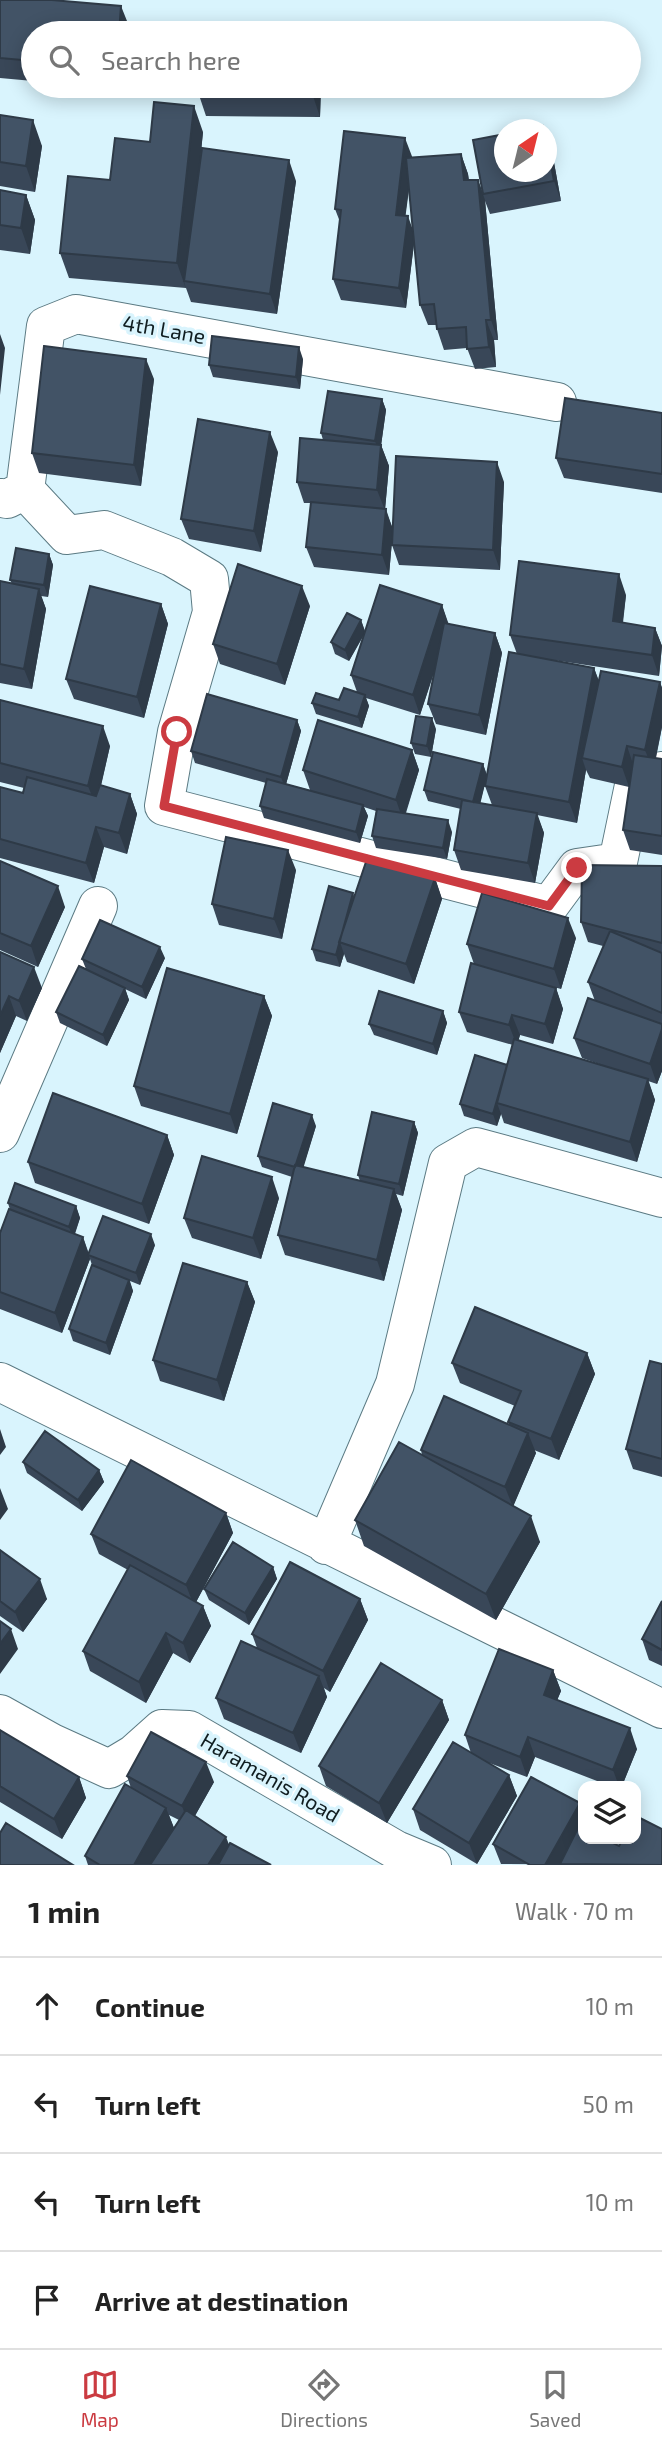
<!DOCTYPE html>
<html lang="en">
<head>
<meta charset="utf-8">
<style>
  :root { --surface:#fff; --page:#f6f6f6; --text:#222; --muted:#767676; --line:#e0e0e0; --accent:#cb3b41 }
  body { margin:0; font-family:"Exo 2",sans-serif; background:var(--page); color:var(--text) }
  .controls { position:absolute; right:21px; bottom:21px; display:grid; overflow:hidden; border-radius:14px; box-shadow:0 4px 18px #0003 }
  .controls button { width:63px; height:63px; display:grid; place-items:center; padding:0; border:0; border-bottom:2px solid var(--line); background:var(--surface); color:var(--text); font:35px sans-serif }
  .compass { position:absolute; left:494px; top:119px; width:63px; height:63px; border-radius:50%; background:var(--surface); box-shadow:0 4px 18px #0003; rotate:35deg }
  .stop { position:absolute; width:21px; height:21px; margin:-16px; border:5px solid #cb3b41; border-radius:50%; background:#fff }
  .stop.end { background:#cb3b41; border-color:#fff; box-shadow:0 2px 7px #0008 }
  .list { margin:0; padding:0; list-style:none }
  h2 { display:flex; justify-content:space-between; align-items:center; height:91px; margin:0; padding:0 28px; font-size:30px }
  h2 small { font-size:23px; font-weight:400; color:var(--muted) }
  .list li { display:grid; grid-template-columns:46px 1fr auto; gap:21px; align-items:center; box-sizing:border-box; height:98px; padding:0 28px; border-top:2px solid var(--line) }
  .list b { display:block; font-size:26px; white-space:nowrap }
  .list em { font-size:23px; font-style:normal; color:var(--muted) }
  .icon { flex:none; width:38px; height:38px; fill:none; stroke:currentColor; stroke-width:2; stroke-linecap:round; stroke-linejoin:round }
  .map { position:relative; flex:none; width:662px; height:1865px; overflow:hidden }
  .search { position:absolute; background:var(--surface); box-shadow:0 4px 18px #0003; left:21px; right:21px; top:21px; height:77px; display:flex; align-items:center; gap:18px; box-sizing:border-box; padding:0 24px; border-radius:38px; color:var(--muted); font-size:26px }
  .sheet { height:483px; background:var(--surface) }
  nav { display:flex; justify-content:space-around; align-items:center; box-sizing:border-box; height:98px; border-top:2px solid var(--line); background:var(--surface); font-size:19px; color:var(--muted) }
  nav a { display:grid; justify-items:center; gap:4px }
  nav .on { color:var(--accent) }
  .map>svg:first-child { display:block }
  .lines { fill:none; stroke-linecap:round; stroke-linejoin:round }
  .minor-casing { stroke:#5b7a83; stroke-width:40 }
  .minor { stroke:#fff; stroke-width:38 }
  .wall { fill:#394758; fill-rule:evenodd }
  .shaded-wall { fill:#2e3a47 }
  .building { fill:#425366; stroke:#2e3a47; stroke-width:2 }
  .route { stroke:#cb3b41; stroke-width:9 }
  .labels { text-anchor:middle; stroke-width:7; stroke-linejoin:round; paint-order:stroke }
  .street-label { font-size:21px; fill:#101d20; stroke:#d9f4fd }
</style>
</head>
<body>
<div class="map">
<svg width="662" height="1865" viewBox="0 0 662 1865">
  <rect width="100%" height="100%" fill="#d9f4fd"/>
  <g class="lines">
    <g class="minor-casing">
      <path id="minor" d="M25,490l42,45 37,-5 68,27 37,22 3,33 -35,120 -13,74 385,100 28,-38 41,-6 19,-91 19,3 6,-3
        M2,498l5,1 18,-9 21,-164 30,-12 481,88
        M0,1133l98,-227
        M0,1382l662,327
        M326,1545l69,-161 53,-221 28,-16 186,51
        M0,1714l52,29 57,26 25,-15 28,-25 27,1 207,120 36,15"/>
    </g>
    <use href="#minor" class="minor"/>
  </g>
  <path class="wall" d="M0,0l129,26 -96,7v48l-33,-3z
    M90,86h34l-1,3z
    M198,86h123l-1,31 -114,-1 -7,-21z
    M0,115l42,31 -7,46 -35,-6z
    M203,132l-4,41 97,8 -19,133 -86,-12 -5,-14 -117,-10 -9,-25 50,-73 40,-38z
    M547,135l4,11 10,55 -71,13 -5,-13 13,139h-4l2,27 -21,2 -8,-21 -23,2 -7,-21v-4h-9l-8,-20 -6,-62 -8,65 -65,-8 -8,-21 7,-57 -5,-13 77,-51 49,-4 7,20 1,6h9l5,13 64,-21zM409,187l4,44 -8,-15z
    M0,190l26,5 9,25 -5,34 -30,-4z
    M303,359l-3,30 -87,-12 -4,-12z
    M154,379l-13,107 -102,-13 -7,-20z
    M382,399l4,11 -5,35 8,21 -4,43 8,20 111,-47 -4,88 -101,-5 -7,-20v-4l-3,34 -75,-8 -8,-20 5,-44h-7l-7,-21 26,-42 -2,-7z
    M662,413v80l-98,-15 -8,-20z
    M278,452l-17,100 -72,-13 -8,-20z
    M49,554l4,11 -5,32 -7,-1 5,13 -14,80 -32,-6v-102l12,3 -2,-4z
    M626,595l-3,28 32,5 7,18 -3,30 -106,-16 41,8 5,13 61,1 2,6v39l-6,31 6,1v96l-32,-5 -7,-20 6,-43 -39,-9 -4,-8 -9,53 -40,-8 7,18 -9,50 -74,-13 -7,-20 7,-41 -33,-8 -4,-11 59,-26 4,11 30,-121 -7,-19zM486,779l-1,7 7,19 -12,-2z
    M161,604l7,20 -24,94 -70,-19 -8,-20z
    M442,605l6,19 47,9 7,20 -16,82 -50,-11 -8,-20 7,-34 -15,45 -54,-17 3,8 -7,22 -46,-14 -4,-11 27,-3 18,-8 -6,-17 13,-40 -15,26 -14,-7 -4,-12 30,-22 4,11z
    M310,606l-25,79 -65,-21 -7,-20z
    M0,700l110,46 -9,40 29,8 7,20 -10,40 -23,-7 -10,36 -94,-25v-71l23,6 1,-5 -24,-6z
    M297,720l4,11 -15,53 24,6 -7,-20 109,-20 7,20 -13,43 46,19 -5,27 -71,-11 -4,-12 4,-25 -12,-4 4,9 -8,27 -96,-25 -4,-12 6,-23 -71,-20 -4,-12z
    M436,729l-5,28 -16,-3 -4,-11z
    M0,861l65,46 -27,60 -38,-17z
    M662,866v205l-5,13 -9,-3 7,19 -18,62 -133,-39 -3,-9 -4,12 -33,-10 -4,-12 47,-39 6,-20 -46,-13 -8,-20 15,-48 -7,-20 109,-6 -15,51 -61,-17 56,16 7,21 -10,35 -33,-9 -2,6 98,29 -34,-12 -8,-20 21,-37 -7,-19 15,-36 -15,-4 -7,-20z
    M296,870l-14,69 -63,-14 -7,-21z
    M435,878l7,21 -28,85 -67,-22 -3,-8 -4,13 -24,-6 -4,-12 41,-56 1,3z
    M0,952l42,36 -15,33 -11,-5 -16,37z
    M165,958l-19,41 -21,-10 4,11 -22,46 -47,-23 -4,-11 30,-43 -4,-10z
    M264,996l8,20 -35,118 -96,-28 -7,-20z
    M443,1011l4,12 -10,32 -63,-20 -5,-11z
    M414,1122l4,11 -15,63 -7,-2 6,16 -18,71 -99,-26 -7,-20 14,-58 -30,-10 -4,-11 58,-30 -13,41 57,14 -2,-6z
    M167,1135l7,20 -25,69 -114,-41 -7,-21z
    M279,1198l-18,61 -69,-21 -8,-20z
    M8,1203l68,3 4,12 -5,16 8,3 6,17 66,-9 -15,40 -10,-4 3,10 -23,64 -37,-14 -4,-12 23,-64 -2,-6 -28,74 -62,-24v-76l10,-23z
    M247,1282l8,20 -31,99 -64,-20 -7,-21z
    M587,1353l8,21 -36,86 -25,-10 2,3 -23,53 27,36 -44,78 -132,-74 -9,-26 67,-65 -1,-5 88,-26 -1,-2 7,-16 -55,-23 -8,-20z
    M662,1364v113l-29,-8 -7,-20z
    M23,1462l76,8 5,12 -22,29 -55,-38z
    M226,1513l7,20 -37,69 7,4 8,20 -21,37 -17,-10 -27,50 -56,-32 -7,-20 45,-81 -29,-16 -8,-20z
    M0,1550l47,49 -24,33 -23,-16z
    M273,1567l4,12 -28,46 -40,-25 -5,-11z
    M360,1599l8,21 -38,72 -6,-4 3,9 -26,56 -77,-34 -8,-21 41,-50 -5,-14z
    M662,1601v65l-13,-6 -7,-21z
    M553,1670l8,21 -4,9 80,49 -15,37h-12l-75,-29 -8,20 -43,-16 25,14 8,21 -40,68 -57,-34 -7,-21 58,-56 -6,-18z
    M442,1700l7,20 -62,103 -61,-37 -7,-20z
    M0,1730l79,47 7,21 -24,41 -62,-37z
    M127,1776l87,6 -19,34 34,29 42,20h-183l-3,-9 46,-68zM169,1815l10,5 -5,8z
    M580,1803l3,10v26l79,26 -161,-1 -8,-20z"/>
  <path class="shaded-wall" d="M121,6l8,20 -1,7h-9z
    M313,86h8l-1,31 -7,-21z
    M194,106l9,26 -16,150 -3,-1 2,8 -9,-26z
    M33,120l9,26 -7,46 -9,-26z
    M547,135l4,11 10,55 -7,-20 -7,-38z
    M405,138l8,21 -10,76 -7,-20z
    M461,154l7,20 3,27 -7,-21z
    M289,160l7,21 -19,133 -7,-20z
    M478,180l7,20 13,140 -7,-20z
    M26,195l9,25 -5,34 -9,-26z
    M408,216l7,20 -9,72 -7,-20z
    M486,320l8,20 2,27 -7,-20z
    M0,334l5,14 -5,47z
    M299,347l4,12 -3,30 -4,-12z
    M146,359l8,20 -13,107 -7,-21z
    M382,399l4,11 -6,43 -5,-12z
    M270,432l8,20 -17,100 -7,-21z
    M381,445l8,21 -4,44 -8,-20z
    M497,462l7,20 -4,88 -7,-20z
    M386,509l7,21 -4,45 -7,-20z
    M49,554l4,11 -5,32 -4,-12z
    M619,574l7,21 -6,47 -7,-21z
    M302,586l8,20 -25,79 -8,-21z
    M39,589l7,20 -14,80 -8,-20z
    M161,604l7,20 -24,94 -7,-21z
    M442,605l7,20 -29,90 -7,-20z
    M361,620l4,12 -16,29 -4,-11z
    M655,628l7,18 -3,30 -7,-21z
    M495,633l7,20 -16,82 -7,-20z
    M594,668l7,20 -19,70 4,12 -9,53 -8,-21z
    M660,682l2,6v39l-9,43 -8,-20z
    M365,695l4,11 -7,22 -4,-11z
    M432,718l4,11 -5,28 -4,-11z
    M297,720l4,11 -16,57 -4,-11z
    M103,726l7,20 -14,60 -8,-20z
    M627,746l7,21 -5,20 -7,-20z
    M412,750l7,20 -16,50 -7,-20z
    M483,764l4,12 -9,37 -5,-11z
    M130,794l7,20 -10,40 -8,-21z
    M363,805l5,11 -8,27 -4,-11z
    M537,813l7,20 -9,50 -7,-20z
    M448,820l4,12 -5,27 -4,-11z
    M96,827l8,20 -10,36 -8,-20z
    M288,850l8,20 -14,69 -8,-20z
    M435,878l7,21 -28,85 -8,-20z
    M58,886l7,21 -27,60 -7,-21z
    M568,918l8,20 -15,51 -7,-20z
    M340,942l4,12 -4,13 -4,-12z
    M160,947l5,11 -19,41 -4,-12z
    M34,967l8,21 -15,33 -8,-20z
    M125,988l4,12 -22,46 -4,-11z
    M556,988l7,21 -10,35 -8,-20z
    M9,996l7,20 -16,37v-37z
    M264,996l8,20 -35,118 -7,-20z
    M443,1011l4,12 -10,32 -4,-11z
    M512,1015l8,20 -3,11 -8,-21z
    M662,1029v42l-5,13 -7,-20z
    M648,1079l7,21 -18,62 -7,-20z
    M497,1103l4,11 -4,12 -4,-12z
    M312,1115l4,11 -16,53 -5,-12z
    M414,1122l4,11 -15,63 -4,-12z
    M167,1135l7,20 -25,69 -7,-20z
    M272,1177l7,21 -18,61 -8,-21z
    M394,1189l8,21 -18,71 -7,-21z
    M76,1206l4,12 -7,20 -4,-11z
    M151,1234l4,11 -15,40 -4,-12z
    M83,1237l7,22 -28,74 -7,-20z
    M129,1280l4,11 -23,64 -4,-12z
    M247,1282l8,20 -31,99 -7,-21z
    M587,1353l8,21 -36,86 -8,-21z
    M0,1429l6,18 -6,8z
    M528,1433l8,20 -23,54 -8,-20z
    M99,1470l5,12 -22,29 -4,-11z
    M0,1488l8,21 -8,11z
    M226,1513l7,20 -39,73 -8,-21z
    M531,1516l9,26 -44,78 -10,-26z
    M273,1567l4,12 -28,46 -4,-12z
    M40,1579l7,20 -24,33 -8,-20z
    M360,1599l8,21 -38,72 -7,-21z
    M203,1606l8,20 -21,37 -7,-20z
    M11,1629l7,20 -18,25v-30z
    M166,1633l7,20 -27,50 -7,-21z
    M553,1670l8,21 -10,24 -7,-20z
    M319,1676l8,21 -26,56 -8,-20z
    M442,1700l7,20 -62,103 -8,-20z
    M630,1728l7,21 -15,37h-3l-6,-16z
    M528,1737l7,20 -8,20 -7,-20z
    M206,1762l8,20 -25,44 -7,-20z
    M509,1775l8,21 -40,68 -8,-21z
    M79,1777l7,21 -24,41 -8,-20z
    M580,1803l3,10v17l-22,35h-16z
    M166,1808l8,20 -21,37h-19z
    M226,1837l8,20 -6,8h-20z"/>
  <path class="building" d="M0,0h52l69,6 -2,27h-86v28l-33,-3z
    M198,86h115v10l-114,-1z
    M154,102l40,4 -17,157 -117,-10 8,-77 42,4 5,-42 35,4z
    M0,115l33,5 -7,46 -26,-4z
    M543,126l1,4h-19z
    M344,131l61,7 -9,77 12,1 -9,72 -66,-9 8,-69 -6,-1z
    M505,134v38h42v-29l7,38 -71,13 -10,-54z
    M202,148l87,12 -19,134 -86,-13z
    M461,154l3,26h14l13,140h-5l3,27 -22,2 -1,-22 -29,2 -3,-25 -14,1 -14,-147z
    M0,190l26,5 -5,33 -21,-3z
    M212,336l87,11 -3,30 -87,-12z
    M44,346l102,13 -12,106 -102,-12z
    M328,391l54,8 -7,42 -54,-8z
    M565,398l97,15v61l-106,-16z
    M198,419l72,13 -16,99 -73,-12z
    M300,438l81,7 -4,45 -80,-8z
    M396,456l101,6 -4,88 -101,-5z
    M311,502l75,7 -4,46 -76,-8z
    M16,548l33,6 -5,31 -34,-5z
    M519,561l100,13 -6,47 42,7 -3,27 -142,-20z
    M238,564l64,22 -25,78 -64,-20z
    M0,581l39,8 -15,80 -24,-5z
    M380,585l62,20 -29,90 -62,-20z
    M90,586l71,18 -24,93 -71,-18z
    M347,613l14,7 -16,30 -14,-8z
    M444,623l51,10 -16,82 -51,-11z
    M509,652l85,16 -25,134 -84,-16z
    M601,671l59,11 -15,68 -18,-4 -5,21 -40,-9z
    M344,688l21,7 -7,22 -46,-14 4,-10 23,7z
    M207,694l90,26 -16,57 -90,-26z
    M0,700l103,26 -15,60 -88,-23z
    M416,716l16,2 -5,28 -16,-3z
    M318,720l94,30 -16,50 -93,-30z
    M433,752l50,12 -10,38 -49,-12z
    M634,755l28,4v77l-39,-6z
    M27,777l69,19 4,-11 30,9 -11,39 -23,-6 -10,36 -86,-24v-52l23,6z
    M267,779l96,26 -7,27 -96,-26z
    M462,800l75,13 -9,50 -74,-13z
    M377,809l71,11 -5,28 -71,-12z
    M226,837l62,13 -14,69 -62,-15z
    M368,856l67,22 -29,86 -67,-22z
    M0,861l58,25 -27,60 -31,-13z
    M582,865l80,1v77l-81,-21z
    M329,886l24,7 -17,62 -24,-6z
    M482,893l86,25 -14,51 -87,-25z
    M100,920l60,27 -18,40 -60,-28z
    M610,931l52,22v60l-74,-31z
    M0,952l34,15 -15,34 -10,-5 -9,20z
    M471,963l85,25 -11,36 -33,-9 -3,10 -50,-13z
    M79,966l46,22 -22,47 -47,-23z
    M167,968l97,28 -34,118 -96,-28z
    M379,991l64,20 -10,33 -64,-20z
    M588,998l74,26v5l-12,35 -76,-26z
    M514,1039l134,40 -18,63 -133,-39z
    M475,1055l32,10 -14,49 -33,-10z
    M53,1093l114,42 -25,69 -114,-42z
    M273,1103l39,12 -17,52 -37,-11z
    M372,1112l42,10 -15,62 -41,-9z
    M202,1156l70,21 -19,61 -69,-20z
    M295,1165l99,24 -17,71 -99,-25z
    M15,1183l61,23 -7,21 -61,-24z
    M9,1209l74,28 -28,76 -55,-21v-59z
    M103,1216l48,18 -15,39 -48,-18z
    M183,1263l64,19 -30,98 -64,-20z
    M92,1265l37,15 -23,63 -37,-14z
    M475,1307l112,46 -36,86 -43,-17 13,-31 -69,-28z
    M650,1361l12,3v95l-36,-10z
    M444,1396l84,37 -23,54 -84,-37z
    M45,1431l54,39 -21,30 -55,-38z
    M399,1442l132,74 -45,78 -131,-74z
    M131,1460l95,53 -40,72 -95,-51z
    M233,1542l40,25 -28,46 -41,-24z
    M0,1550l40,29 -25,33 -15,-11z
    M290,1562l70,37 -37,72 -71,-37z
    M130,1565l73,41 -20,37 -17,-10 -27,49 -56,-31z
    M662,1601v49l-20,-11z
    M0,1621l11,8 -11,15z
    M241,1641l78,35 -26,57 -77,-35z
    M499,1649l54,21 -9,25 86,33 -17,42 -85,-33 -8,20 -55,-22z
    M381,1663l61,37 -63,103 -60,-37z
    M0,1730l79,47 -25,42 -54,-33z
    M151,1732l55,30 -24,44 -55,-30z
    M453,1742l56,33 -40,68 -56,-34z
    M531,1777l49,26 -35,62h-15l-37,-21z
    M125,1784l41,24 -32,57h-34l-15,-9z
    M186,1810l40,27 -18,28h-58z
    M636,1816l26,13v36l-102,-1 19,-38 4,2v11h22l14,7 4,-7h13z
    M6,1823l67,42h-73v-32z
    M230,1843l41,22h-53z"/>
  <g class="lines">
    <path class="route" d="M177,732l-13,74 385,100 28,-38"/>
  </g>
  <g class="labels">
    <g class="street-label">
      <text transform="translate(164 330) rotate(10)" y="7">4th Lane</text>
      <text transform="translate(270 1778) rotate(30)" y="7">Haramanis Road</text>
    </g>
  </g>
</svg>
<div class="controls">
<button><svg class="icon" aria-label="layers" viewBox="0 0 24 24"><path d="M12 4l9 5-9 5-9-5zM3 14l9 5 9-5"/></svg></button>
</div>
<svg class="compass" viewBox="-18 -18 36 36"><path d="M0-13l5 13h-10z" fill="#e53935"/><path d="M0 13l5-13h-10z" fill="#767676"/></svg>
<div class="stop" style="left:177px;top:732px"></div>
<div class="stop end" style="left:577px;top:868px"></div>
<div class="search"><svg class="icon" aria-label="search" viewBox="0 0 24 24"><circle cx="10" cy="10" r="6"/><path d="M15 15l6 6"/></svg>Search here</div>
</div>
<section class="sheet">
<h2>1 min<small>Walk · 70 m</small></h2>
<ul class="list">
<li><svg class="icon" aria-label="ahead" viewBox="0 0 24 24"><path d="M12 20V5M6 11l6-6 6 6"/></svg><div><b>Continue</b></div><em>10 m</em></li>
<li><svg class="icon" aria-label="left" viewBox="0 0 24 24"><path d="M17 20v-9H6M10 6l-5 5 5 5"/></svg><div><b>Turn left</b></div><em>50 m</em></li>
<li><svg class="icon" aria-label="left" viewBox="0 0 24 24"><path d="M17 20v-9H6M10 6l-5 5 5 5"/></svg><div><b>Turn left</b></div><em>10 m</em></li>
<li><svg class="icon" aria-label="arrive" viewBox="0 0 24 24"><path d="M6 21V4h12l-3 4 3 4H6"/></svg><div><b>Arrive at destination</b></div></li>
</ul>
</section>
<nav>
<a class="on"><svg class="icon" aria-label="map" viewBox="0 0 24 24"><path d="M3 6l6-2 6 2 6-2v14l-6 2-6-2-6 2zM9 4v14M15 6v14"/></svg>Map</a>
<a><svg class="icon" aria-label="directions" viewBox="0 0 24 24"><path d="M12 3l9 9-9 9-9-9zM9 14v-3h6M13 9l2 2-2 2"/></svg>Directions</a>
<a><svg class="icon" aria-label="saved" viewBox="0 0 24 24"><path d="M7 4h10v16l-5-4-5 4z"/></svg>Saved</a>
</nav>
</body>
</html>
